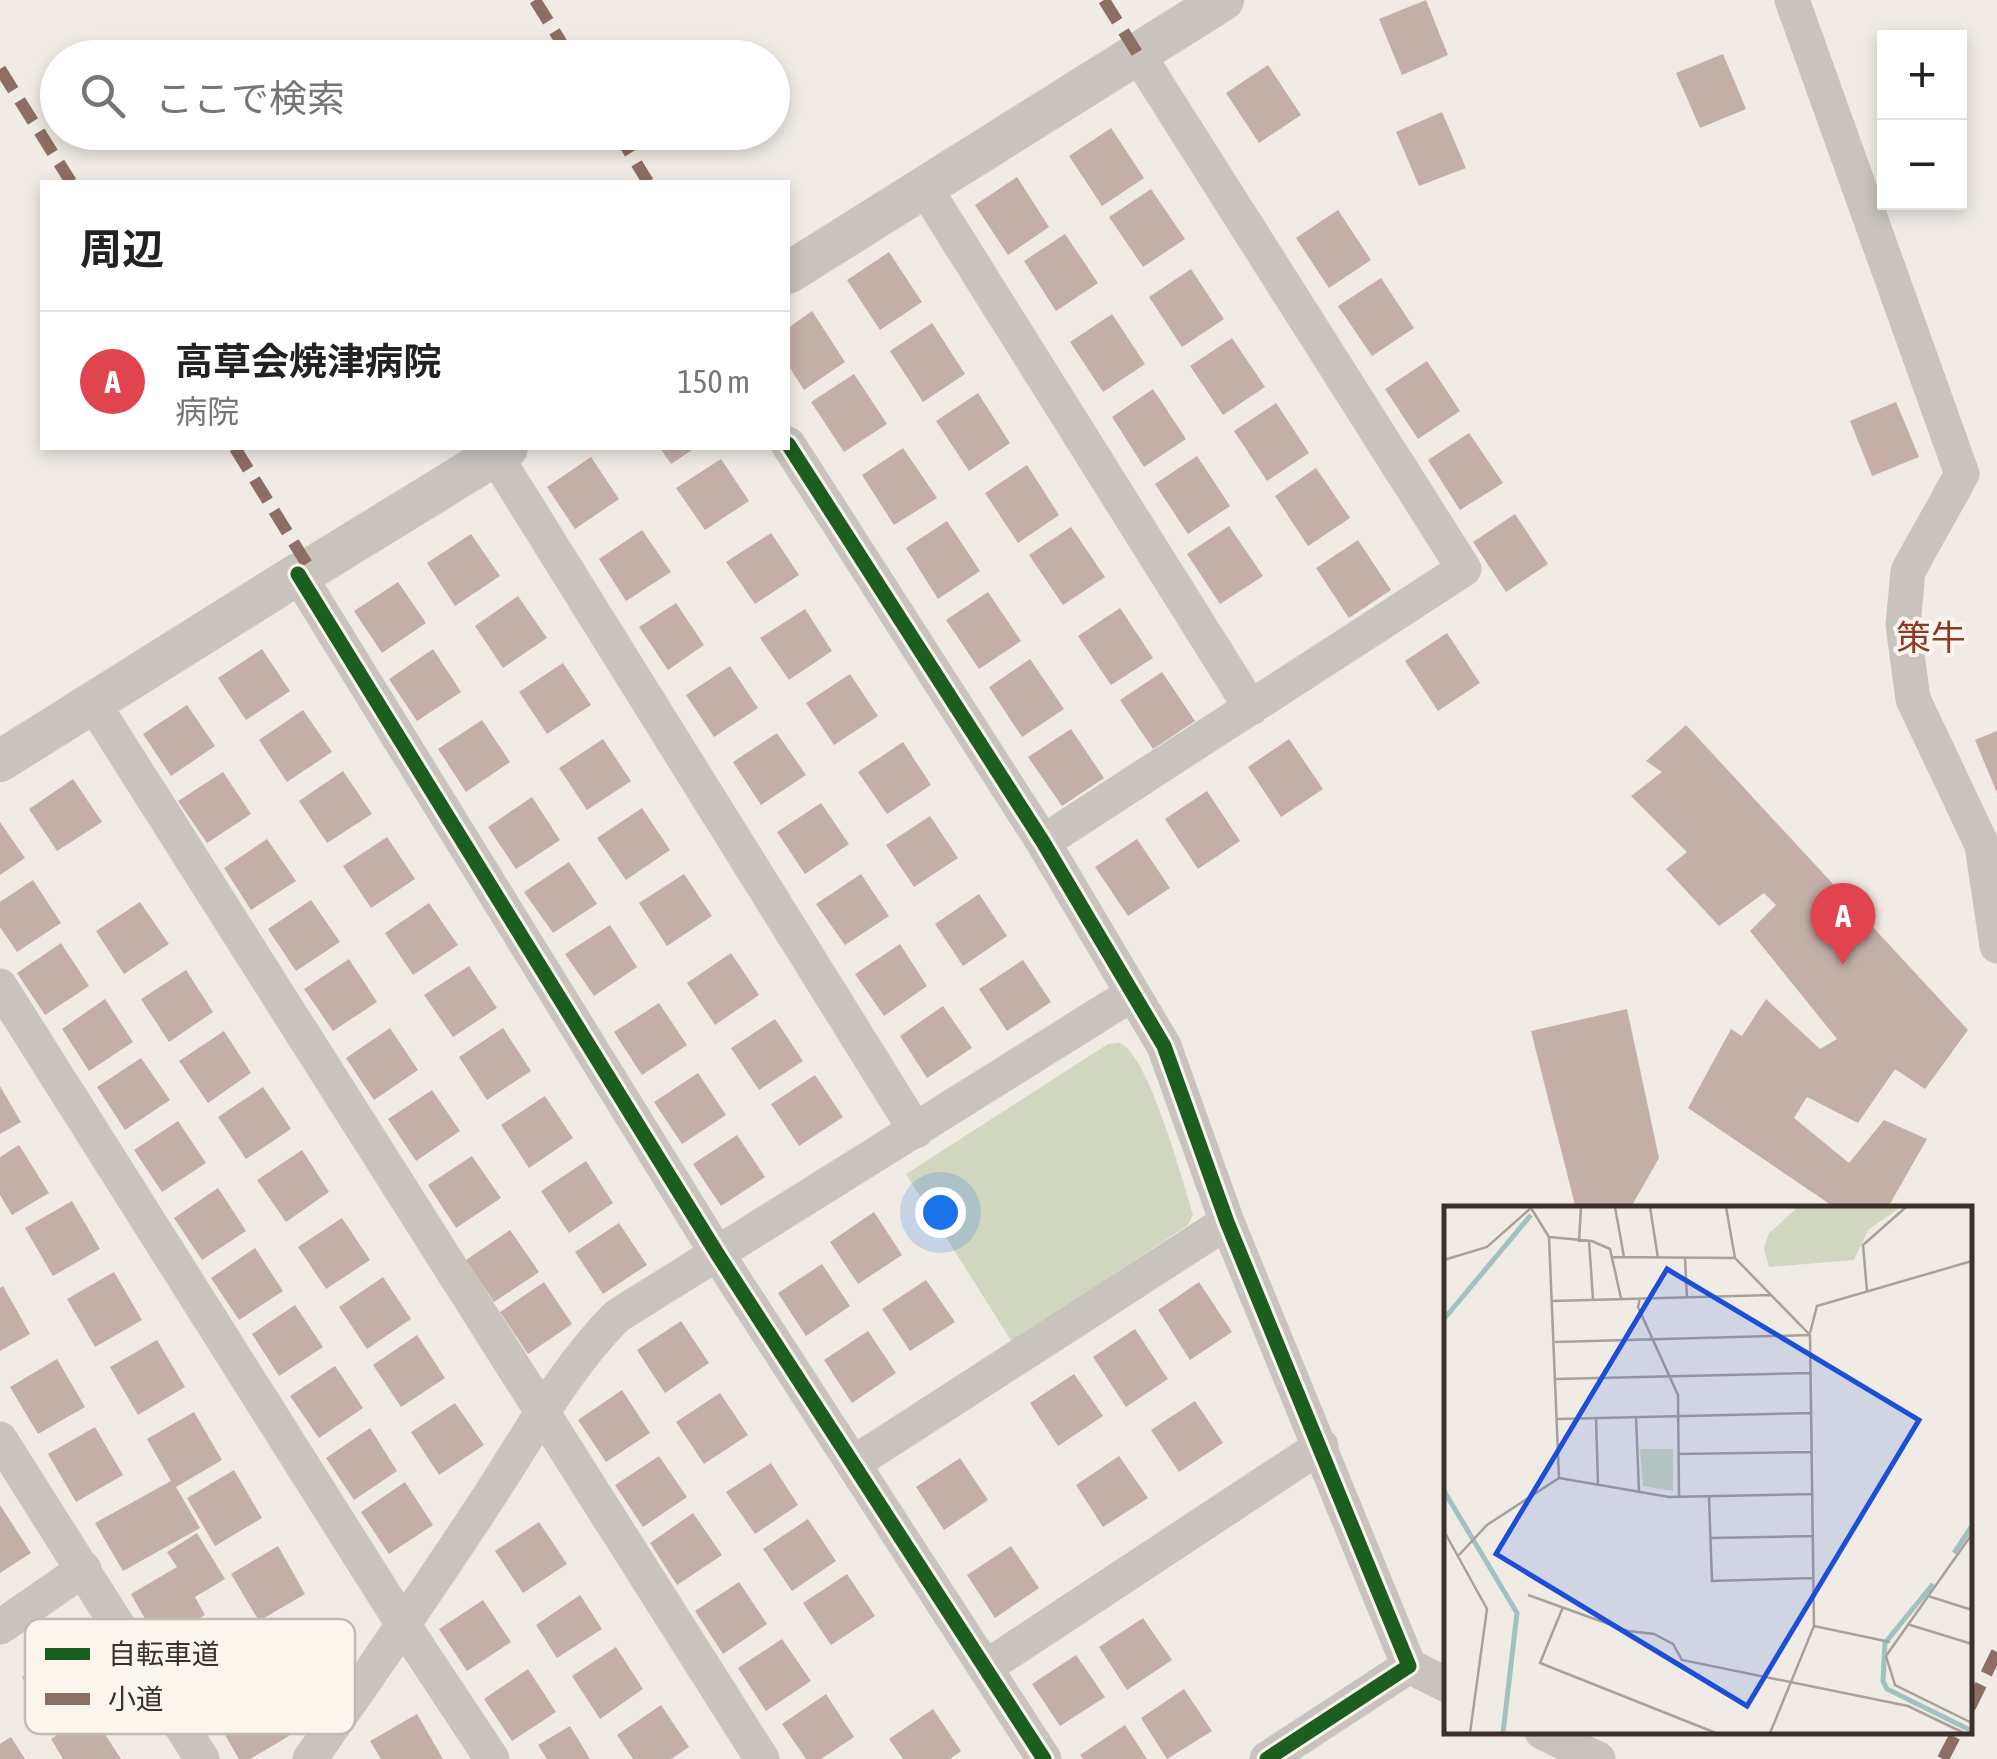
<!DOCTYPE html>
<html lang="ja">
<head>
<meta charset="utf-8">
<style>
  :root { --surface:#fff; --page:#f6f6f6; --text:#222; --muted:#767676; --line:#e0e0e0; --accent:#2563eb }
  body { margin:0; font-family:"Asap Condensed","Noto Sans JP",sans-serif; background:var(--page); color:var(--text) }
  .controls { position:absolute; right:30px; top:30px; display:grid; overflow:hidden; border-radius:0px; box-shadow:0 5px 15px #0003 }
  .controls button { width:90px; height:90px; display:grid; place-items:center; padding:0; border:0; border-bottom:2px solid var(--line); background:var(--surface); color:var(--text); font:50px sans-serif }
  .you { position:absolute; left:940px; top:1212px; width:35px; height:35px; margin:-25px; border:8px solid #fff; border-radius:50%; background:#1a73e8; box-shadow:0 0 0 15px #1a73e833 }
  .badge { display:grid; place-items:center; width:65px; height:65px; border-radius:50%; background:var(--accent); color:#fff; font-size:32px; font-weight:700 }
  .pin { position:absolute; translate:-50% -82px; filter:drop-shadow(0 2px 5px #0008) }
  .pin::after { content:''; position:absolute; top:52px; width:35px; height:30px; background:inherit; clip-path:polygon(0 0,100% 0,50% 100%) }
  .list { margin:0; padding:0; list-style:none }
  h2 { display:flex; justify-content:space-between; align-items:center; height:130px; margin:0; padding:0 40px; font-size:42px }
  h2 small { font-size:32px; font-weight:400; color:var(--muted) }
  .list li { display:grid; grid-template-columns:65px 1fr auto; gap:30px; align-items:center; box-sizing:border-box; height:140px; padding:0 40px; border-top:2px solid var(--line) }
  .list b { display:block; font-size:38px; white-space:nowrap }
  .list p { margin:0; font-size:32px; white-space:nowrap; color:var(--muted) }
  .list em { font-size:32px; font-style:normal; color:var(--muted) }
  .icon { flex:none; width:55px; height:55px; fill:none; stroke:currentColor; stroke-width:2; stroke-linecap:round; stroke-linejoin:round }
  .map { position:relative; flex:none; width:1997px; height:1759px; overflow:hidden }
  .search { position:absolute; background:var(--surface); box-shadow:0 5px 15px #0003; left:40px; top:40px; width:750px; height:110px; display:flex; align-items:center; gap:25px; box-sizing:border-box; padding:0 35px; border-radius:55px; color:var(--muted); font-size:38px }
  .panel { position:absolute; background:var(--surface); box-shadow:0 5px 15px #0003; left:40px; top:180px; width:750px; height:270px; border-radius:0px }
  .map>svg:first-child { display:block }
  .green { fill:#d1d6bf }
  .building { fill:#c3afa7 }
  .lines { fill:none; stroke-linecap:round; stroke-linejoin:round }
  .minor { stroke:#c9c3be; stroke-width:35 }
  .tertiary { stroke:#c9c3be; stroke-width:42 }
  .quiet { stroke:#8d6e63; stroke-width:12; stroke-dasharray:25 12; stroke-linecap:butt }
  .cycleway-casing { stroke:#fbf5ee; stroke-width:21 }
  .cycleway { stroke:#1b5e20; stroke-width:15 }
  .labels { text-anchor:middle; stroke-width:8; stroke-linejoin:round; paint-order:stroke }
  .quarter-label { font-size:35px; fill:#8c3b22; stroke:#fbf5ee }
  .inset-river { fill:none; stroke:#a1c2c1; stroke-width:5 }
  .inset-road { fill:none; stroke:#a8a09b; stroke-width:2.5 }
  .view { fill:#1d4ed8; fill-opacity:0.15; stroke:#1d4ed8; stroke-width:5 }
  .inset-edge { fill:none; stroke:#3b302b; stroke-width:5 }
  .key { fill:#fbf5ee; stroke:#c1bab4; stroke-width:2.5 }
  .key-label { font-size:28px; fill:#3b302b }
</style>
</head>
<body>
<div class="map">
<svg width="1997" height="1759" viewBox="0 0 1997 1759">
  <rect width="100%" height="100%" fill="#f0ebe5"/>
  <path class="green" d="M1120,1043c29,13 62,136 73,171l-5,11 -176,117 -106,-168 202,-130z"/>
  <path class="building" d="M1426,0l22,55 -46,20 -23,-56z
    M1723,54l23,55 -46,19 -24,-55z
    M1268,65l33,50 -42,28 -33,-50z
    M1442,112l24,56 -47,18 -23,-54z
    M1111,128l33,50 -42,28 -33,-50z
    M1017,177l32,50 -41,28 -33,-50z
    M1151,189l34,50 -42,28 -34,-50z
    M1338,210l33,50 -42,28 -33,-50z
    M1065,234l33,49 -42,28 -32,-50z
    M889,252l33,50 -42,28 -33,-50z
    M1191,269l33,50 -42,28 -33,-50z
    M1381,278l33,50 -42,28 -34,-50z
    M812,311l33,51 -41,28 -16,-25v-37z
    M1112,314l33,50 -42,28 -33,-50z
    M932,323l33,51 -42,28 -33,-51z
    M1232,338l33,49 -42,28 -33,-49z
    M1427,361l33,50 -42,28 -33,-50z
    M854,374l33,50 -43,28 -33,-50z
    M1153,389l33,50 -42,28 -32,-50z
    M978,393l32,50 -41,28 -33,-50z
    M1896,402l23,55 -47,19 -22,-55z
    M1276,403l33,50 -42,28 -33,-50z
    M1469,433l34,50 -43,27 -32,-50z
    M660,448h35l-24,16z
    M903,448l34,50 -43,27 -32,-50z
    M1197,456l33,50 -42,28 -33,-50z
    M591,457l28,42 -44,30 -28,-42z
    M721,459l28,42 -44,29 -29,-42z
    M1027,465l32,50 -41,28 -33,-50z
    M1316,468l34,50 -42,28 -33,-50z
    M1515,514l33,50 -42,28 -33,-50z
    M947,521l33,50 -42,28 -32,-51z
    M1229,526l34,50 -43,28 -33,-50z
    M1071,527l34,50 -42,28 -34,-50z
    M642,530l29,42 -45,29 -27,-42z
    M771,533l28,42 -44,29 -29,-42z
    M471,534l29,42 -45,30 -28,-43z
    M1358,540l33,50 -42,28 -33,-50z
    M398,582l28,41 -44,30 -28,-42z
    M988,592l33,49 -42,28 -33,-49z
    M518,596l29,42 -44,30 -28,-42z
    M676,603l28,42 -36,25 -29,-43z
    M1120,608l33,50 -42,27 -33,-49z
    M805,609l27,42 -43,29 -29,-42z
    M1447,633l33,50 -42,28 -33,-50z
    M262,649l28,42 -44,29 -28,-42z
    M433,649l28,43 -44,29 -28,-42z
    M1030,659l34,50 -42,28 -33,-50z
    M563,663l28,42 -44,29 -28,-42z
    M730,666l28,42 -44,29 -28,-42z
    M1162,672l33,49 -42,28 -33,-49z
    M850,674l28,42 -44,29 -28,-42z
    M187,705l28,41 -44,30 -28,-42z
    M303,710l29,42 -45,30 -28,-42z
    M482,720l28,42 -44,30 -28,-43z
    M1686,725l282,305 -43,59 -30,-20 -37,54 -51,-26 -13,21 55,45 35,-43 43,19 -40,70h-50l-149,-101 43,-79 11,7 24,-37 54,50 17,-10 -87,-108 26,-26 -12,-12 -45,33 -53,-57 21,-17 -56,-56 31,-24 -16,-11z
    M1071,729l33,49 -42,28 -34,-49z
    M1997,731v62l-22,-53z
    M777,733l29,42 -45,30 -28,-43z
    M603,739l28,42 -44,29 -28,-42z
    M1289,739l34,50 -42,28 -33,-50z
    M903,742l28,43 -44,29 -29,-42z
    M343,771l29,43 -45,29 -28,-42z
    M223,772l28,42 -44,29 -29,-42z
    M73,779l29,43 -45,29 -28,-42z
    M1207,791l33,50 -42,28 -33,-50z
    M532,797l28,43 -44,29 -28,-42z
    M821,803l28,41 -44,30 -28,-42z
    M642,808l28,42 -44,30 -29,-42z
    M930,816l28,42 -44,29 -28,-42z
    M0,822l25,36 -25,17z
    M387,837l28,42 -44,29 -28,-42z
    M267,839l29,42 -45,29 -27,-42z
    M1137,839l33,49 -42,28 -33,-49z
    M569,862l28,42 -44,29 -29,-41z
    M684,874l28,42 -45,30 -28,-43z
    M861,874l28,42 -44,29 -29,-41z
    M33,880l28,43 -44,29 -17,-25v-25z
    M979,894l28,42 -44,30 -28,-42z
    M311,900l29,42 -44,29 -28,-42z
    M140,902l29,42 -45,30 -28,-43z
    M429,903l29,42 -45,30 -28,-42z
    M610,925l27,42 -43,29 -29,-42z
    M61,943l28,43 -44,29 -28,-42z
    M900,944l27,42 -43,30 -29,-42z
    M731,953l28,42 -44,30 -28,-42z
    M349,959l28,43 -44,29 -29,-42z
    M1023,960l28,42 -44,29 -28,-42z
    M469,966l28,42 -44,29 -29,-42z
    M186,970l27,42 -44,30 -28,-43z
    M105,999l28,43 -44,29 -27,-42z
    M659,1003l28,42 -45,30 -28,-43z
    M943,1006l29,42 -45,30 -27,-42z
    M1627,1009l32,149 -29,51h-54l-45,-178z
    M775,1019l28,42 -44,29 -28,-42z
    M390,1028l28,42 -44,30 -28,-42z
    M503,1028l28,43 -44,29 -28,-43z
    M224,1031l27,42 -43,30 -29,-42z
    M141,1058l29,42 -45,30 -28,-43z
    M698,1073l28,42 -44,29 -28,-42z
    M815,1075l28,42 -44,29 -28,-42z
    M0,1086l21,36 -21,12z
    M263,1087l28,42 -45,30 -28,-42z
    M432,1090l28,41 -44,30 -28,-42z
    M545,1096l28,42 -44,30 -28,-43z
    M178,1121l28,42 -44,29 -28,-42z
    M737,1135l28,42 -44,29 -28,-42z
    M19,1145l30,48 -37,22 -12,-20v-38z
    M302,1150l27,42 -43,30 -29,-42z
    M472,1156l29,42 -45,30 -28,-43z
    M586,1161l27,42 -44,30 -28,-42z
    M218,1188l28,43 -44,29 -28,-42z
    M72,1201l28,48 -47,27 -28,-48z
    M874,1212l28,43 -44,29 -28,-42z
    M342,1218l28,42 -44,29 -28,-42z
    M619,1223l28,42 -44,29 -28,-42z
    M510,1230l29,42 -45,30 -28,-42z
    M255,1248l28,43 -44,29 -28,-42z
    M822,1264l28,42 -44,30 -28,-43z
    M114,1272l28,48 -47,27 -28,-48z
    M383,1277l28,42 -44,30 -28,-42z
    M926,1280l29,42 -45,29 -28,-42z
    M544,1282l28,42 -44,30 -28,-42z
    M1199,1282l33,50 -42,28 -32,-50z
    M3,1286l27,48 -30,17v-63z
    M295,1305l28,42 -44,29 -27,-42z
    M681,1321l28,42 -44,30 -28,-43z
    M1135,1329l33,50 -42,28 -33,-50z
    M868,1331l28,42 -44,30 -28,-43z
    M417,1335l28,43 -44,29 -28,-42z
    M157,1340l28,47 -47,28 -28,-48z
    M57,1359l28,48 -47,27 -28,-47z
    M335,1366l28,42 -44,30 -29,-42z
    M1074,1374l29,42 -45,30 -28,-43z
    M622,1390l28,43 -44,29 -28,-42z
    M720,1393l28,42 -44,29 -28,-42z
    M1195,1401l28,42 -44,29 -28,-42z
    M455,1403l29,42 -45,30 -28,-43z
    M194,1412l28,48 -46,27 24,41 -77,43 -28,-48 76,-42 -24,-42z
    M95,1427l28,48 -47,27 -28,-48z
    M370,1428l27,43 -43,29 -28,-42z
    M659,1456l28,41 -44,30 -28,-42z
    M1119,1456l29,42 -45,29 -27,-42z
    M960,1458l28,42 -44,30 -28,-43z
    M771,1463l27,42 -43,29 -29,-42z
    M234,1470l28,48 -47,28 -28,-48z
    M405,1482l28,43 -44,29 -28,-42z
    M0,1505l31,48 -31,20z
    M693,1513l29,42 -45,30 -27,-42z
    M808,1519l28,42 -44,30 -29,-42z
    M539,1522l28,42 -44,29 -28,-42z
    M197,1533l28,46 -30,18 10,18 -47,27 -27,-48 46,-27 -10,-15z
    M278,1546l27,48 -46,27 -28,-47z
    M1011,1546l28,42 -44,30 -28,-43z
    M847,1574l28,42 -44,29 -28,-42z
    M739,1582l28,42 -44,30 -28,-43z
    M580,1595l22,34 -45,29 -21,-33z
    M483,1600l28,42 -44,29 -28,-42z
    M1143,1618l29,42 -45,30 -28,-43z
    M782,1639l29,42 -45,30 -28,-43z
    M616,1647l27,42 -43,30 -28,-43z
    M63,1651l26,42 -41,26 -26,-42z
    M1076,1655l29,42 -45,29 -28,-42z
    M528,1669l28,43 -44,29 -28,-42z
    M261,1688l28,48 -39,23h-11l-25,-43z
    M1184,1689l28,42 -45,28 -26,-41z
    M826,1694l28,43 -33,22h-15l-24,-35z
    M661,1705l28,42 -18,12h-38l-16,-24z
    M933,1709l28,42 -11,8h-47l-14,-20z
    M91,1713l30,46h-58l-12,-20z
    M417,1714l26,45h-62l-11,-18z
    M1125,1725l22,34h-64l-3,-4z
    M570,1726l20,33h-43l-9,-14z
    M11,1737l14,22h-25v-15z"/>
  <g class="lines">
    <path class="minor" d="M1792,0l170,474 -54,97 -5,54 10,74 69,146 15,101
      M925,188l326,520
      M788,444l255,398 121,204 63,176 182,444 -142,93
      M495,455l421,676
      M310,569l-12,5 420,681 326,504
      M93,703l669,1056
      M1043,842l421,-273 -327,-516
      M0,986l404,640 88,133
      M0,1439l202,320
      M854,1463l373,-241
      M0,1627l84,-58
      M1409,1666l38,19
      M986,1667l335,-221
      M1542,1732l56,27
      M310,1759c62,-88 123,-177 182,-267 38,-59 75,-126 125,-176l515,-322"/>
    <path class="tertiary" d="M788,273l435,-273
      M310,569l197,-121
      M0,761l298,-187"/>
    <path class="quiet" d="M535,0l36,58
      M1104,0l33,53
      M0,69l71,113
      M617,132l31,50
      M235,448l75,121
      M1970,1707l27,-55
      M1943,1759l14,-27"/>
    <g class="cycleway-casing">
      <path id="cycleway" d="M788,444l255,398 121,204 63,176 182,444 -142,93
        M298,574l420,681 326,504"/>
    </g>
    <use href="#cycleway" class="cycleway"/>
  </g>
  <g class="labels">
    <g class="quarter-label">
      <text x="1931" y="650">策牛</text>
    </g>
  </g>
  <g transform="translate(1444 1206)">
    <rect width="528" height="528" fill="#f0ebe5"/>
    <path d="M354,1h103l-33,23 -14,30 -85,7 -5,-19 5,-15zM196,243h33v42l-30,-5z" fill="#d1d6bf"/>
    <path class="inset-river" d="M0,113l87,-104M0,285l73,122 -14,120M510,347l18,-27M489,378l-48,59 -2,38 4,8 85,42"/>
    <path class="inset-road" d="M171,1l9,50M206,1l8,51M282,1l9,51 75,77 4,291 -44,107M87,2l18,29 10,241 110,19 143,-3M105,31l43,4 18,8 11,49M145,35l4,58M135,36l2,-35M167,51l124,1M241,53l2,38M0,54l43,-13 45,-40M423,85l-4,-46 43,-38M196,92l-2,9 40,88 1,101M109,95l218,-6M366,127l7,-27 155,-45M111,136l255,-7M112,173l254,-6M192,211l3,74M152,212l2,67M113,213l254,-6M234,248l133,-2M265,291l3,84 102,-3M0,325l43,78 -17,124M528,328l-86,122 9,29 77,38M266,332l102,-2M15,349l28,-30 72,-47M84,389l100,36 26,3 19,10 9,16 226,46 56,27M484,390l44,14M119,401l-23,56 176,70M463,418l65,20M370,420l76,16"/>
    <path class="view" d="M223,63l252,151 -172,286 -251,-152z"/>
    <rect width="528" height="528" class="inset-edge"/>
  </g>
  <rect x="25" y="1619" width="330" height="115" rx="15" class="key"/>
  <rect x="45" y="1648" width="45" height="12" fill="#1b5e20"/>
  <rect x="45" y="1693" width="45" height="12" fill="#8d6e63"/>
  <g class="key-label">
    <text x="108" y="1664">自転車道</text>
    <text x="108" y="1709">小道</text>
  </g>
</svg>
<div class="controls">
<button>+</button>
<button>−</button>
</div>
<div class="you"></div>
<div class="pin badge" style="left:1843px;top:965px;background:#e0444e">A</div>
<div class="search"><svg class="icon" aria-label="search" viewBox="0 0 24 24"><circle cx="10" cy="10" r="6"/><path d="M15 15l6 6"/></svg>ここで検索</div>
<section class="panel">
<h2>周辺<small></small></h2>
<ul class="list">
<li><span class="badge" style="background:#e0444e">A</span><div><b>高草会焼津病院</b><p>病院</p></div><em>150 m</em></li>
</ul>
</section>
</div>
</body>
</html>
